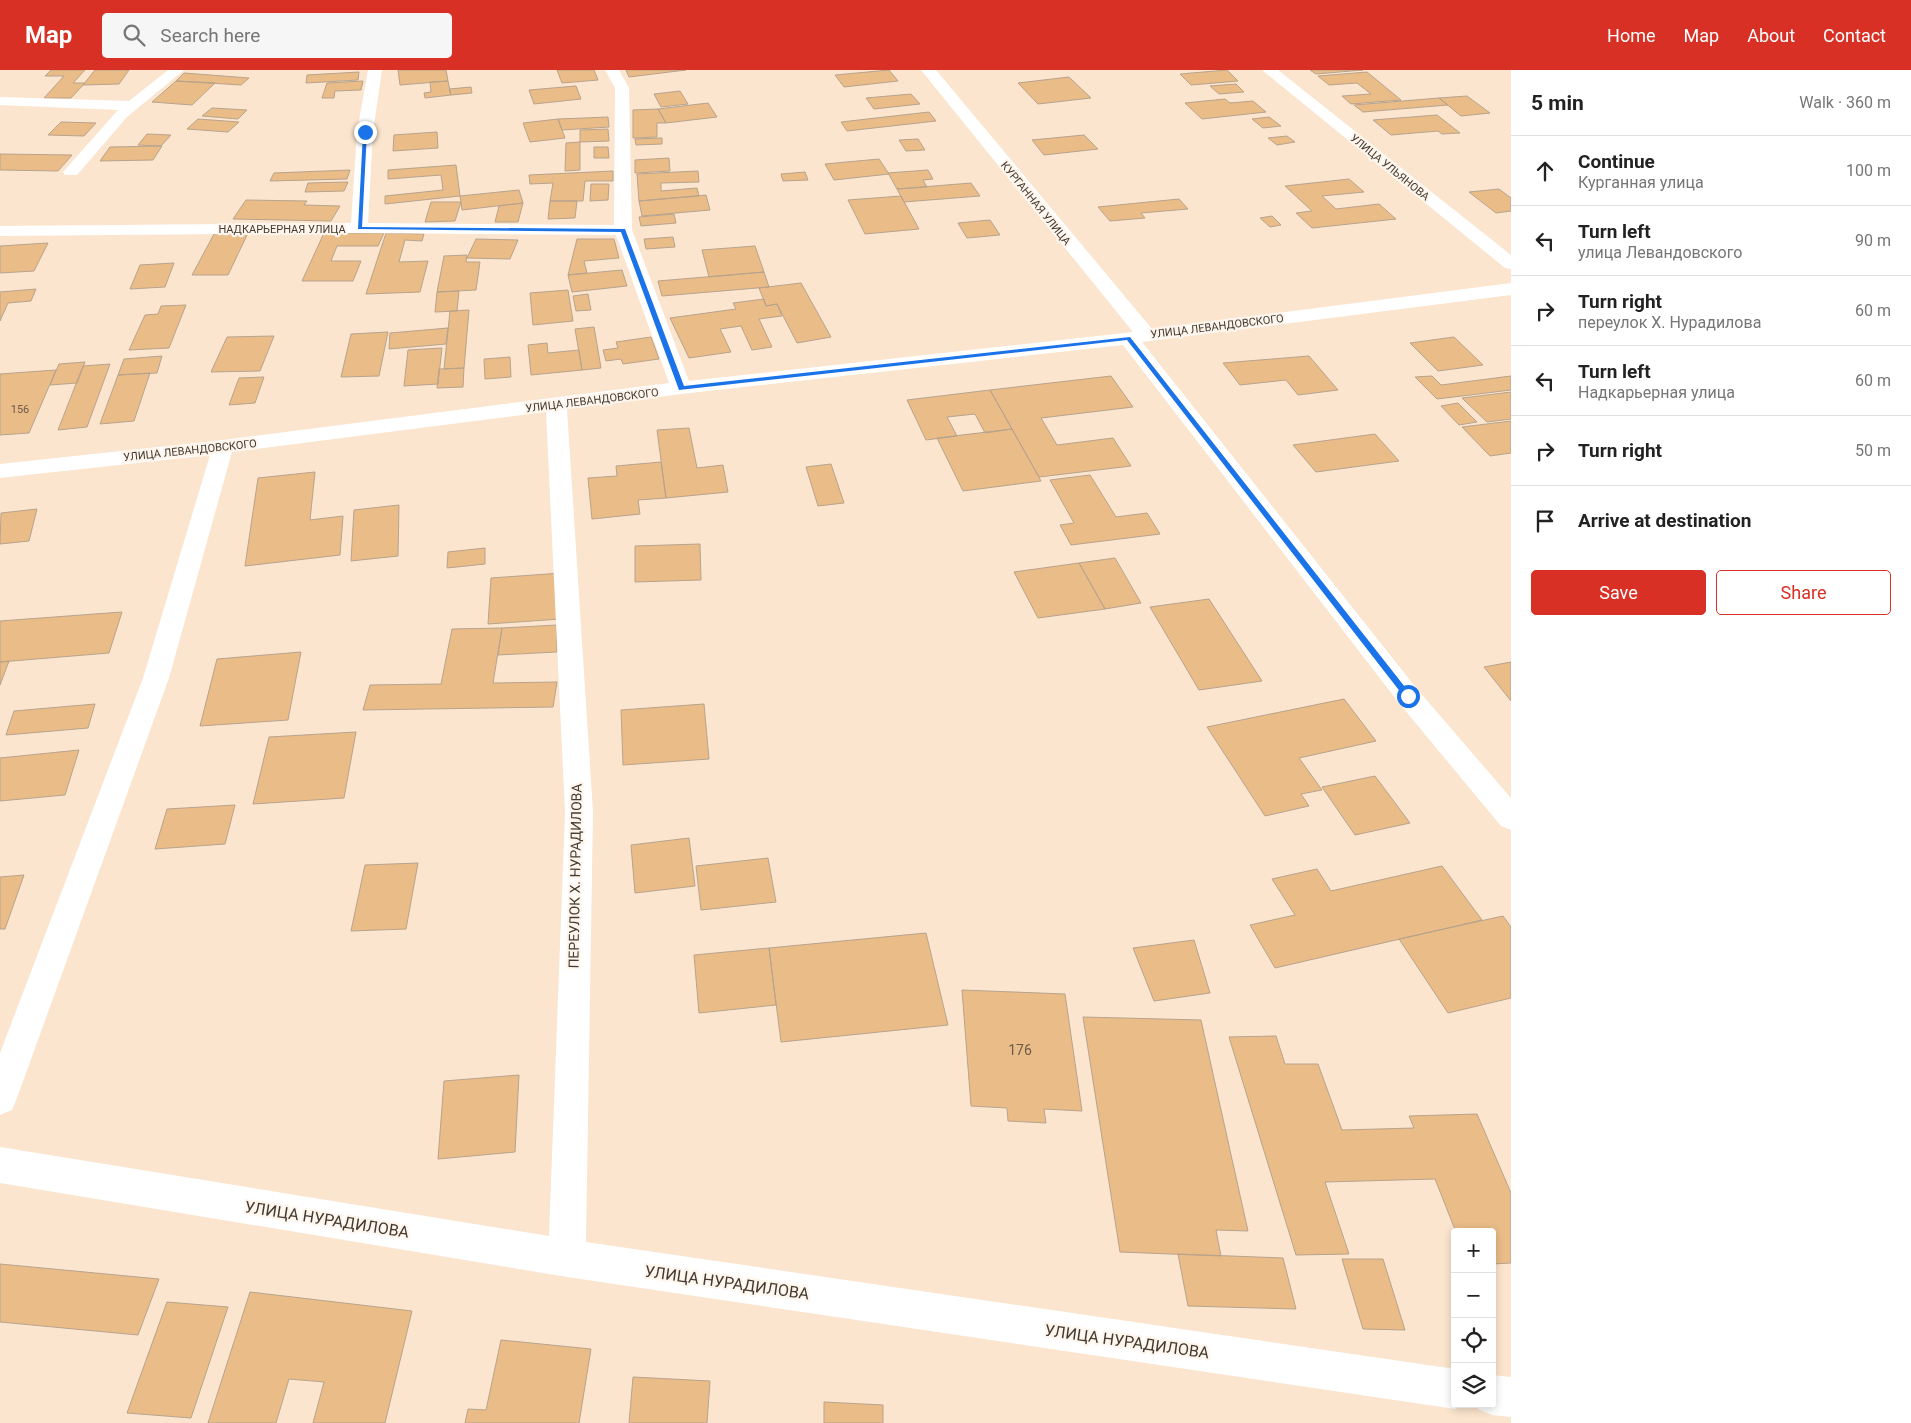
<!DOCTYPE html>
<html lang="en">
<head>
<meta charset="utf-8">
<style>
  :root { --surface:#fff; --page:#f6f6f6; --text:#222; --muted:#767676; --line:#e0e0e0; --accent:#d93025 }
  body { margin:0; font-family:Roboto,sans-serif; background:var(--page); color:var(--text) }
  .controls { position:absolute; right:15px; bottom:15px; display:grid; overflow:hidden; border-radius:5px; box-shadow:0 2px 8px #0003 }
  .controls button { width:45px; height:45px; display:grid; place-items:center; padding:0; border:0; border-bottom:1px solid var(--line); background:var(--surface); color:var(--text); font:25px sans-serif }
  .stop { position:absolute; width:15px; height:15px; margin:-11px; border:4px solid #1a73e8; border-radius:50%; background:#fff }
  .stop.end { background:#1a73e8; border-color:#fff; box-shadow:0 1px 5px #0008 }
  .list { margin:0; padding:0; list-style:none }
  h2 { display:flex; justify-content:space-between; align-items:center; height:65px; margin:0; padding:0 20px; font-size:21px }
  h2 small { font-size:16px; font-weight:400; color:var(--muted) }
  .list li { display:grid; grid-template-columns:32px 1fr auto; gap:15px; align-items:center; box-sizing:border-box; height:70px; padding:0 20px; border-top:1px solid var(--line) }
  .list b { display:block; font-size:19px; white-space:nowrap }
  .list p { margin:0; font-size:16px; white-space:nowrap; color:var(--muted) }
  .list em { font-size:16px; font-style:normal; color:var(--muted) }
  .actions { display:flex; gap:10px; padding:15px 20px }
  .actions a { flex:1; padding:11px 0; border:1px solid var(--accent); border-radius:5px; text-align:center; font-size:18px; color:var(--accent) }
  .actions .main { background:var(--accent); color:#fff }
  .icon { flex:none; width:28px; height:28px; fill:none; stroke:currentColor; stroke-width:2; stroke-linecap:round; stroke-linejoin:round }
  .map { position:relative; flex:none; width:1511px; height:1353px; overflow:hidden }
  header { display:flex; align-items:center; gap:30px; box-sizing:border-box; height:70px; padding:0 25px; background:var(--accent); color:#fff }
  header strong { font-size:24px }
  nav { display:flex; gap:28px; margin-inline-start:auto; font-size:18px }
  .search { width:350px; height:45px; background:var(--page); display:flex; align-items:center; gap:12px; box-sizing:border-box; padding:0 18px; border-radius:5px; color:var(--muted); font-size:19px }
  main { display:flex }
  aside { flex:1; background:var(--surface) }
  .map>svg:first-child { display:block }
  .building { fill:#eabc88; stroke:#b8a38d }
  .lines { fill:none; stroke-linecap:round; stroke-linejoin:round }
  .minor { fill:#fff; fill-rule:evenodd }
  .route { fill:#1a73e8 }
  .labels { text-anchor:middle; stroke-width:4.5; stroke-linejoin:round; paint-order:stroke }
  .far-street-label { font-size:11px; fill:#433b32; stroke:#fef5ec }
  .number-label { font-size:11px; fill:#6d5b48 }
  .street-label { font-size:14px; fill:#433b32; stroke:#fef5ec }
  .near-number-label { font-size:14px; fill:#6d5b48 }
  .near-street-label { font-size:16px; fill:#433b32; stroke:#fef5ec }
</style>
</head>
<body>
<header>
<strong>Map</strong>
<div class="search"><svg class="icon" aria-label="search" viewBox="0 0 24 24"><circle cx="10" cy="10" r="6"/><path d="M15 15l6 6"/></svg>Search here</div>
<nav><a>Home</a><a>Map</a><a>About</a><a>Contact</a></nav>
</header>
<main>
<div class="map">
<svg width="1511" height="1353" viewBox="0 0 1511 1353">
  <rect width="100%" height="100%" fill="#fbe5ce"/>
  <path class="building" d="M51,0h34l-12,13h12l-14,15h-27l20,-22h-19z
    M95,0h34l-10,14 -36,1z
    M398,0h48l2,11 -48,4z
    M557,0h37l4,10 -36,3z
    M626,0h60l-57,7z
    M889,0l9,11 -54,6 -9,-12z
    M1227,0l11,11 -47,4 -11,-11z
    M1310,0h53l-47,4z
    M359,2l-1,8 -52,3 1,-8z
    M1367,2l34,28 -50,4 -9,-8 29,-2 -14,-11 -28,2 -11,-9z
    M184,3l65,5 -8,7 -65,-4z
    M1069,7l22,21 -53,6 -20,-21z
    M176,11l39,2 -23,22 -40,-3z
    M363,11l-2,9 -26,1 -1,7h-12l5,-15z
    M448,11l3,14 -26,3 -1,-5 7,-1 -1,-10z
    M1236,14l8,8 -25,2 -9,-8z
    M576,16l5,13 -47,5 -5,-14z
    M471,17l1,6 -21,2 -2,-6z
    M680,21l8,13 -27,3 -7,-13z
    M911,24l9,10 -46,5 -8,-11z
    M1467,26l23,17 -29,3 -22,-18z
    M1439,28l9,7 -85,7 -9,-7z
    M1225,29l5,4 23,-2 13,11 -64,7 -17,-16z
    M708,33l9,14 -51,6 -8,-14z
    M212,38l35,2 -9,9 -36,-3z
    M658,39l8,14h-9v14l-24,1v-28z
    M929,42l7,9 -89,10 -6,-9z
    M1437,45l23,18 -18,1 -4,-3 -47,4 -18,-15z
    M608,47l1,10 -47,3 -4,-11z
    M1269,47l12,9 -18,2 -11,-9z
    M198,49l41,3 -11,10 -41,-3z
    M558,49l7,19 -35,4 -7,-19z
    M61,52l35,1 -12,13 -36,-1z
    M608,59l1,12 -29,1v-12z
    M437,62l1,16 -45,3 1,-16z
    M147,64l24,1 -10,11 -23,-1z
    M1084,65l14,14 -54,6 -12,-15z
    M1287,66l8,6 -18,3 -9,-7z
    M662,68v6l-26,1 -1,-6z
    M918,69l7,11 -19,1 -7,-11z
    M580,72v28l-15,1 1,-28z
    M162,76l-9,14 -53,1 10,-14z
    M594,77h14l1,11h-15z
    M0,84l72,1 -14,16 -58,-1z
    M669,88l1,13 -35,2v-13z
    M879,89l10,15 -55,6 -9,-16z
    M456,95l4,31 -75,8v-8l58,-6 -2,-15 -53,4v-9z
    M350,100l-3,9 -77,2 4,-8z
    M928,100l5,9 -10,1 4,7 -30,2 -9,-16z
    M613,101v10h-28l-2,20h-33l3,-18 -23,1 -1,-9z
    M698,101l1,11 -38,1v8l36,-3 2,8 -60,5 -2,-27z
    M805,102l3,8 -25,1 -2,-7z
    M1349,109l15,13 -42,4 14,13 43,-5 17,15 -84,9 -16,-15 16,-2 -27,-25z
    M348,112l-4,9 -39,1 3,-9z
    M971,113l9,13 -76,6 -7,-13z
    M591,114h18l-1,16 -18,1z
    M1499,119l12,9v13l-15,2 -27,-21z
    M519,120l4,13 -61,7 -2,-14z
    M706,125l4,15 -68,6 -3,-15z
    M901,126l18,33 -54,5 -17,-34z
    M1179,129l9,10 -47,4 4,5 -35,3 -12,-14z
    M246,130l61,1 -3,4 36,1 -9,15 -98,-2z
    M550,131h27l-2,17 -27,1z
    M431,132h30l-6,19 -30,1z
    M523,133l-5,19h-23l4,-16z
    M674,144l2,9 -35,3 -2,-9z
    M1272,146l9,9 -11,2 -10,-9z
    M990,150l10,15 -33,3 -9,-15z
    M248,163l-20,42h-36l22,-41z
    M324,163h60l-6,13h-41l-6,15h30l-8,20h-51z
    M386,163l38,1 -2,7 -17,-1 -6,22 29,-1 -8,31 -54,2z
    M673,167l2,10 -29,2 -2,-10z
    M476,169l42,1 -8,19 -43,-1z
    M577,169h37l5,19 -35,3 3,12 -19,2z
    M48,173l-14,28 -34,2v-27z
    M755,176l9,26 -55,5 -7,-27z
    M467,185l-1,7h14l-4,28 -39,2 7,-36z
    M174,193l-9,24 -35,2 10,-24z
    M622,200l5,16 -55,6 -4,-17z
    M764,202l5,15 -107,9 -4,-15z
    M801,213l30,54 -34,6 -20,-39 -11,2 -7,-18z
    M36,219l-5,12 -23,2 -8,18v-29z
    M568,220l5,31 -40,4 -3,-32z
    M459,221l-2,20 -22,1 2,-20z
    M588,224l3,16 -15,1 -3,-15z
    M764,229l2,7 11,-2 5,12 -23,3 13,28 -20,3 -11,-24 -21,3 11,23 -42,6 -19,-40 66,-9 -3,-6z
    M186,235l-17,43 -40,2 16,-35 13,-1 3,-8z
    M469,240l-5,58 -20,1 6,-58z
    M594,257l7,41 -19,2 -7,-41z
    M448,258l-2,16 -57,5 1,-16z
    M388,262l-9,44 -38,1 10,-43z
    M274,266l-14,35 -49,1 16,-35z
    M651,267l8,22 -36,5 -2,-5 -15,2 -3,-11 15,-2 -2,-6z
    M1454,267l29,28 -45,6 -28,-28z
    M547,273l1,10 31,-3 3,20 -51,5 -3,-30z
    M442,278l-4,36 -34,2 4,-36z
    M162,286l-5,17 -39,2 6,-16z
    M1309,286l29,34 -40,5 -12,-15 -46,5 -17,-22z
    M510,287l1,20 -26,2 -1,-20z
    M85,292l-8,21 -27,2 9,-21z
    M110,294l-23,63 -29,3 25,-64z
    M464,298l-1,19 -26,1 2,-19z
    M56,300l-27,63 -29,2v-61z
    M150,303l-16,48 -34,3 18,-49z
    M1111,306l22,31 -92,11 16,27 56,-7 18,28 -92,11 -49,-87z
    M1432,306l9,9 70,-9v14l-74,9 -22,-22z
    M264,307l-9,26 -26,2 10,-27z
    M990,320l22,39 -27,4 -10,-19 -28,3 10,19 -31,4 -19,-40z
    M1511,322v27l-24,3 -25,-24z
    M1458,333l19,19 -18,3 -18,-19z
    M1511,351v32l-21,3 -28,-29z
    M689,358l8,40 26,-3 5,27 -62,6 -9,-68z
    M1012,359l29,52 -78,10 -26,-53z
    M1375,364l24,27 -83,11 -23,-27z
    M661,392l5,36 -28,2 2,14 -48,5 -4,-41 29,-2 -1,-10z
    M831,394l13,39 -26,3 -12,-39z
    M315,402l-5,48 33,-4 -3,39 -95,11 13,-88z
    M1090,405l26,42 31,-4 13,21 -89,11 -11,-20 14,-2 -24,-43z
    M399,435l-1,51 -47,5 3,-51z
    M37,439l-8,32 -29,3 1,-31z
    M700,474l1,36 -66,2v-36z
    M485,478v16l-38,4 1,-16z
    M1115,488l26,45 -36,6 -26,-46z
    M1079,493l26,46 -67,9 -24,-46z
    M562,503l-1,46 -73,5 3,-46z
    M1209,529l53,82 -63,9 -49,-83z
    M122,542l-13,41 -109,9v-41z
    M557,555v27l-59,3 4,-27z
    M502,558l-9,55 64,-1 -4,25 -190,3 7,-25 71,-1 11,-55z
    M301,582l-13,68 -88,6 17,-67z
    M9,591l-9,24v-23z
    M1511,592v39l-27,-34z
    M1344,629l32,42 -77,17 23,32 -21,4 8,12 -44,10 -58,-89z
    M95,634l-7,24 -82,7 8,-24z
    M704,634l5,55 -86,6 -2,-55z
    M356,662l-12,66 -91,6 16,-67z
    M79,680l-14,45 -65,6v-43z
    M1375,706l35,47 -55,12 -33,-48z
    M235,735l-10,39 -70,5 12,-40z
    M689,768l6,48 -60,7 -4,-48z
    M768,788l8,44 -75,8 -5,-44z
    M418,793l-12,66 -55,2 14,-66z
    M1442,796l40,54 -207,48 -25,-43 45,-10 -23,-36 45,-10 14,22z
    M24,805l-19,54h-5v-52z
    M1503,846l8,11v71l-63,15 -49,-74z
    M926,863l22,92 -167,17 -12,-94z
    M1194,870l16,53 -56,8 -21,-53z
    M769,878l7,57 -77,8 -5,-58z
    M962,920l103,4 17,117 -38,-2 2,14 -38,-2 -1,-13 -36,-2z
    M1083,947l118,3 47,211 -32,-1 5,26 -101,-4z
    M1276,966l9,28h33l24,66 72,-2 -5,-12 68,-2 34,79v70l-19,1v-32h-36l-21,-53 -110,3 24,72 -53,1 -67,-218z
    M519,1005l-4,77 -77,7 6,-78z
    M1178,1184l105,4 13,51 -108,-3z
    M1342,1189h41l22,71 -42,-1z
    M0,1194l159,15 -21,56 -138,-13z
    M250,1222l162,19 -27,112h-72l11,-41 -35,-3 -13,44h-68z
    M167,1232l61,5 -37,111 -64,-5z
    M501,1270l90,9 -12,74h-114l3,-14 18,1z
    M633,1307l77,4 -3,42h-78z
    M824,1332l59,3v18h-59z"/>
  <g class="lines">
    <path class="minor" d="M168,0h16l-57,47 -50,58h-12l-2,-3 55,-62 -118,-5v-8l129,4z
      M368,0h14l-9,62 -5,91 246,2 1,-137 -10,-18h14l10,18 3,142 57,151 444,-49 -212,-262h15l216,259 359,-46v12l-369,47 275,347 94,109v32l-10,-4 -102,-123 -276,-358 -442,49 -114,15 26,403 -7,430 869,127v35h11l-11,5 -888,-132 -567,-94v-36l549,89 16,-424 -19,-400 -314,40 -63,226 -152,420 -5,12 -12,5v-62l143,-375 67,-223 -210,23v-14l223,-24 446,-57 -53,-148 -257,-2 -359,3v-10l351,-3 6,-91z
      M1262,0h16l233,185v14l-6,-1z
      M1492,1305l19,2v40l-19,-2 -14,-6 -2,-5h16z"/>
  </g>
  <path class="route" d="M365,61l2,1 -5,95 263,2 59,157 446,-49 282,359 -4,3 -3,-1 -278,-358 -448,50 -58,-158 -263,-3 5,-97z"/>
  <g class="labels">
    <g class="far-street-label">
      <text transform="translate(1390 97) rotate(39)" y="4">УЛИЦА УЛЬЯНОВА</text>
      <text transform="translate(1036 133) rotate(51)" y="4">КУРГАННАЯ УЛИЦА</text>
      <text x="282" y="163">НАДКАРЬЕРНАЯ УЛИЦА</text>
      <text transform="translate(1217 256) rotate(-7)" y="4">УЛИЦА ЛЕВАНДОВСКОГО</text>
      <text transform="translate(592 330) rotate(-7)" y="4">УЛИЦА ЛЕВАНДОВСКОГО</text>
      <text transform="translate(190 380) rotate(-6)" y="4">УЛИЦА ЛЕВАНДОВСКОГО</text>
    </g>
    <g class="number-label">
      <text x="20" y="343">156</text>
    </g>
    <g class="street-label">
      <text transform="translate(575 806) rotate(-89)" y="5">ПЕРЕУЛОК Х. НУРАДИЛОВА</text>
    </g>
    <g class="near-number-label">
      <text x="1020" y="985">176</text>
    </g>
    <g class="near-street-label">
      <text transform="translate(327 1149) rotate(9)" y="6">УЛИЦА НУРАДИЛОВА</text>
      <text transform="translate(727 1212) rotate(8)" y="6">УЛИЦА НУРАДИЛОВА</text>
      <text transform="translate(1127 1271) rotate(8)" y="6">УЛИЦА НУРАДИЛОВА</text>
    </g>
  </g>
</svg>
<div class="controls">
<button>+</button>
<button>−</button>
<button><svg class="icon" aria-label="locate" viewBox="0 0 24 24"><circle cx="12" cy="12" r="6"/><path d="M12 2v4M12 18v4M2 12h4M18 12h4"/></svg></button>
<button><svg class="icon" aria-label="layers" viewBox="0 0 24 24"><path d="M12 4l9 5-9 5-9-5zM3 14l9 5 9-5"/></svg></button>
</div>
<div class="stop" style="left:1408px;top:626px"></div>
<div class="stop end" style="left:365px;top:62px"></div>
</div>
<aside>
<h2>5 min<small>Walk · 360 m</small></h2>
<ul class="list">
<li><svg class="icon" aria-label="ahead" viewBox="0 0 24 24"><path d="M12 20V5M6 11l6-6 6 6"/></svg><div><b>Continue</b><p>Курганная улица</p></div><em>100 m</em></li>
<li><svg class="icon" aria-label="left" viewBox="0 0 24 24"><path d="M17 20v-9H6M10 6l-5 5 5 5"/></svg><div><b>Turn left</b><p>улица Левандовского</p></div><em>90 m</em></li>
<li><svg class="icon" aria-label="right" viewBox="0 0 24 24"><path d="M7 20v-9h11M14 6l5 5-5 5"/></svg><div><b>Turn right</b><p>переулок Х. Нурадилова</p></div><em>60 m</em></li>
<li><svg class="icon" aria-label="left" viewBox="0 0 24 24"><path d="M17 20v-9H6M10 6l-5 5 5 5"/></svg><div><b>Turn left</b><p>Надкарьерная улица</p></div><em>60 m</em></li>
<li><svg class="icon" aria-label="right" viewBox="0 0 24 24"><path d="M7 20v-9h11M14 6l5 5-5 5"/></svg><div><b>Turn right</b></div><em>50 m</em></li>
<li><svg class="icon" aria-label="arrive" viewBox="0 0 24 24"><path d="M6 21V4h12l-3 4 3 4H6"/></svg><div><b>Arrive at destination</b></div></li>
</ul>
<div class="actions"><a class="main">Save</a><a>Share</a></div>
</aside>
</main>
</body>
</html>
